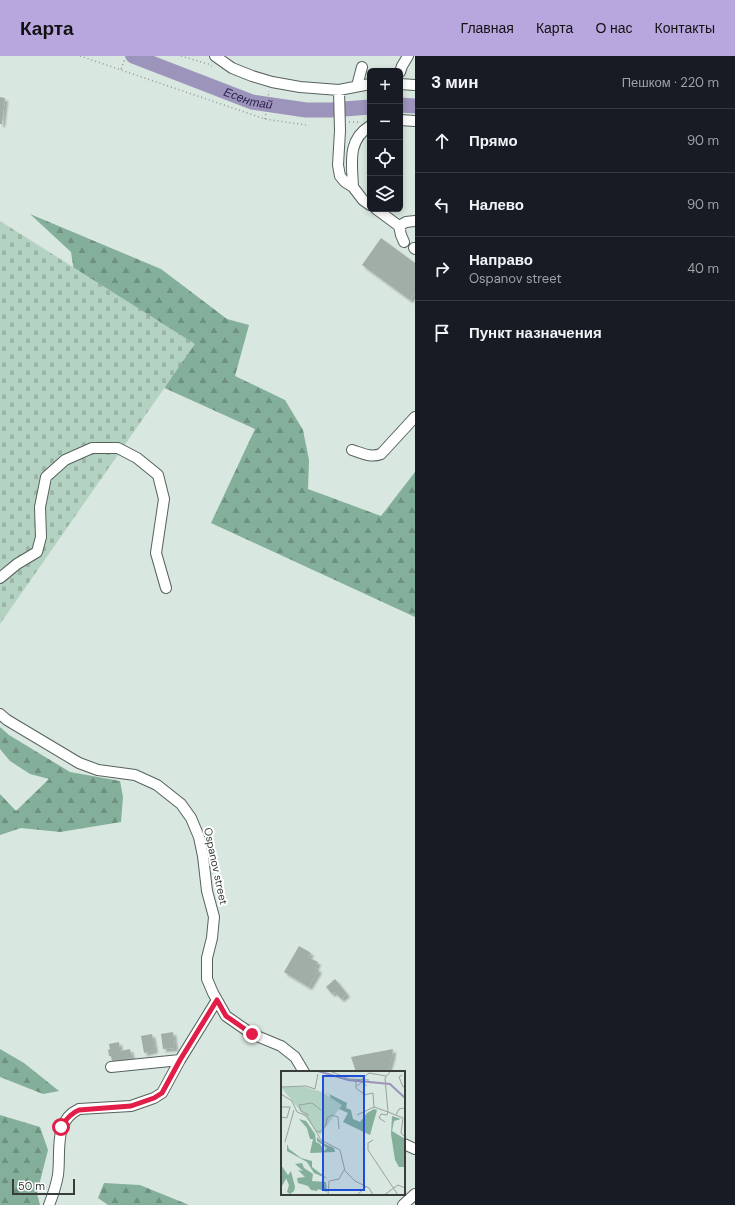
<!DOCTYPE html>
<html lang="ru">
<head>
<meta charset="utf-8">
<style>
  :root { --surface:#171b24; --page:#242831; --text:#f1f3f6; --muted:#9ea1a6; --line:#363941; --accent:#b8a7df }
  body { margin:0; font-family:"DM Sans",sans-serif; background:var(--page); color:var(--text) }
  .controls { position:absolute; right:12px; top:12px; display:grid; overflow:hidden; border-radius:6px; box-shadow:0 2px 6px #0003 }
  .controls button { width:36px; height:36px; display:grid; place-items:center; padding:0; border:0; border-bottom:1px solid var(--line); background:var(--surface); color:var(--text); font:20px sans-serif }
  .scale { position:absolute; left:12px; bottom:10px; width:63px; box-sizing:border-box; padding-left:4px; border:2px solid #383d3a; border-top:0; font-size:11px; line-height:14px; white-space:nowrap; color:#383d3a; -webkit-text-stroke:3px #fff; paint-order:stroke }
  .stop { position:absolute; width:12px; height:12px; margin:-9px; border:3px solid #e11d48; border-radius:50%; background:#fff }
  .stop.end { background:#e11d48; border-color:#fff; box-shadow:0 1px 4px #0008 }
  .list { margin:0; padding:0; list-style:none }
  h2 { display:flex; justify-content:space-between; align-items:center; height:52px; margin:0; padding:0 16px; font-size:17px }
  h2 small { font-size:13px; font-weight:400; color:var(--muted) }
  .list li { display:grid; grid-template-columns:26px 1fr auto; gap:12px; align-items:center; box-sizing:border-box; height:64px; padding:0 16px; border-top:1px solid var(--line) }
  .list b { display:block; font-size:15px; white-space:nowrap }
  .list p { margin:0; font-size:13px; white-space:nowrap; color:var(--muted) }
  .list em { font-size:13px; font-style:normal; color:var(--muted) }
  .icon { flex:none; width:22px; height:22px; fill:none; stroke:currentColor; stroke-width:2; stroke-linecap:round; stroke-linejoin:round }
  .map { position:relative; flex:none; width:415px; height:1149px; overflow:hidden }
  header { display:flex; align-items:center; gap:24px; box-sizing:border-box; height:56px; padding:0 20px; background:var(--accent); color:#111 }
  header strong { font-size:19px }
  nav { display:flex; gap:22px; margin-inline-start:auto; font-size:14px }
  main { display:flex }
  aside { flex:1; background:var(--surface) }
  .map>svg:first-child { display:block }
  .forest { fill:url(#forest-firs) }
  .cemetery { fill:url(#cemetery-stones) }
  .lines { fill:none; stroke-linecap:round; stroke-linejoin:round }
  .river { stroke:#9c94ba; stroke-width:15 }
  .building { fill:#a0aea7; filter:url(#shadow) }
  .minor-casing { stroke:#56625c; stroke-width:12 }
  .path { stroke:#8f9a94; stroke-width:1.5; stroke-dasharray:1 3; stroke-linecap:butt }
  .minor { stroke:#fff; stroke-width:10 }
  .route { stroke:#e11d48; stroke-width:5 }
  .labels { text-anchor:middle; stroke-width:4; stroke-linejoin:round; paint-order:stroke }
  .street-label { font-size:11px; fill:#383d3a; stroke:#fff }
  .water-label { font-size:12px; font-style:italic; fill:#2f2051; stroke:#fff }
  .inset-river { fill:none; stroke:#9c94ba; stroke-width:2 }
  .inset-road { fill:none; stroke:#98a39d; stroke-width:1 }
  .view { fill:#1d4ed8; fill-opacity:0.15; stroke:#1d4ed8; stroke-width:2 }
  .inset-edge { fill:none; stroke:#383d3a; stroke-width:2 }
</style>
</head>
<body>
<header>
<strong>Карта</strong>
<nav><a>Главная</a><a>Карта</a><a>О нас</a><a>Контакты</a></nav>
</header>
<main>
<div class="map">
<svg width="415" height="1149" viewBox="0 0 415 1149">
  <defs>
    <pattern id="forest-firs" width="22" height="20" patternUnits="userSpaceOnUse"><rect width="22" height="20" fill="#84af9a"/><path d="M5 1l3.5 6h-7zM16 11l3.5 6h-7z" fill="#6d907f"/></pattern>
    <pattern id="cemetery-stones" width="16" height="16" patternUnits="userSpaceOnUse"><rect width="16" height="16" fill="#b3d2c2"/><path d="M2 7V4a2 2 0 0 1 4 0v3zM10 15v-3a2 2 0 0 1 4 0v3z" fill="#9bb5a7"/></pattern>
    <filter id="shadow"><feDropShadow dx="3" dy="3" stdDeviation="1" flood-color="#0004"/></filter>
  </defs>
  <rect width="100%" height="100%" fill="#d8e7df"/>
  <path class="forest" d="M30,158l131,55 66,50 22,6 -14,51 50,24 18,30 6,30 -1,29 73,27 34,-44v145l-204,-94 44,-94 -128,-58 -33,30 -23,-149z
    M0,671l9,8 61,37 50,9 3,16 -2,25 -61,10 -39,-4 -21,7v-41l16,17 33,-32 -19,-5 -20,-13 -10,-12z
    M0,993l24,14 35,28 -16,3 -43,-17z
    M0,1059l40,12 8,23 -11,43 3,12h-40z
    M104,1127l36,2 49,20h-81l-10,-7z"/>
  <path class="cemetery" d="M0,165l195,123 -195,280z"/>
  <g class="lines">
    <g class="river">
      <path id="s1" d="M133,0l119,46 54,8h25l39,-3"/>
      <path d="M400,49l15,1"/>
    </g>
  </g>
  <path class="building" d="M0,41l5,1 -3,26h-2z
    M381,182l34,25v30l-5,7 -48,-35z
    M299,890l12,7 -3,4 10,5 -3,6 4,2 -10,17 -25,-15z
    M335,923l12,15 -6,5 -6,-7 -3,2 -6,-7z
    M173,976l2,16 -12,1 -2,-15z
    M152,978l3,16 -11,3 -3,-17z
    M119,986l1,9 10,-2 2,9 -20,3 -1,-5h-2l-1,-6 2,-1 -1,-5z
    M393,993l-1,8 -4,13 -9,2h-23l-5,-15z"/>
  <g class="lines">
    <g class="minor-casing">
      <path id="minor" d="M215,0l17,12 20,8 20,6 28,5 39,3 31,-6
        M400,16l2,-6 6,-10
        M400,28l15,1
        M357,30l5,-19
        M339,34l1,41 -2,34 2,11 5,6 8,5 10,13 7,5
        M400,64l15,1
        M353,131c-1,-24 -6,-47 17,-61
        M376,153l23,17 2,9 3,7
        M399,170l7,-4 9,-1
        M414,192l1,1
        M352,394c10,3 18,8 29,4l34,-37
        M0,522l17,-14 20,-12 4,-15 -1,-30 6,-30 19,-17 27,-12h26l19,10 21,17 6,24 -8,54 10,35
        M0,658l7,6 72,43 19,7 37,5 22,10 24,19 10,14 8,19 4,19 4,35 7,26 -2,21 -5,20v21l6,14 13,23 26,18 29,12 14,11 9,15
        M111,1011l69,-7
        M404,1088l11,5
        M49,1149c4,-10 7,-19 9,-30 3,-23 -5,-54 21,-66l52,-3 23,-8 8,-5 18,-33 37,-60
        M403,1149l12,-11"/>
    </g>
    <path class="path" d="M80,0l185,63 41,6
      M181,0l27,8 4,2
      M121,13l5,-13
      M265,63l4,-28
      M349,66h10"/>
    <use href="#minor" class="minor"/>
  </g>
  <g class="lines">
    <path class="route" d="M61,1071c5,-8 10,-14 18,-17l52,-4 23,-8 8,-5 18,-33 37,-60 9,16 26,18"/>
  </g>
  <g class="labels">
    <g class="street-label">
      <text transform="translate(216 810) rotate(78)" y="4">Ospanov street</text>
    </g>
    <g class="water-label">
      <text dy="4" stroke="none"><textPath href="#s1" startOffset="123">Есентай</textPath></text>
    </g>
  </g>
  <g transform="translate(281 1015)">
    <rect width="124" height="124" fill="#d8e7df"/>
    <path d="M44,21l22,11 -1,5 5,2 2,9 7,3 7,-9 7,-4 3,1 -7,25 -27,-13 5,-9 -13,-6 -3,3 -2,-15zM111,45l9,3 -7,2 -2,10 13,8v28h-6l-4,-7 -4,-26zM18,48l7,2 9,13 1,8 4,2 4,7 3,-3 -10,-7v-4l6,6 11,5 1,4 -25,1 3,-14h-3l-3,-11zM6,73l2,5 12,9 11,3v6l16,12 -14,-6 -7,-11 -20,-11zM21,92l2,5 9,6 -1,7 14,1 1,10 -9,-3 -1,2 -6,-1 -3,-4 -10,-3 -1,-5 8,-1 -7,-7 5,1 -8,-7zM0,94l7,10 -7,13zM10,100l4,16 -1,4 -4,3 -3,-2 2,-7 -3,-7z" fill="#84af9a"/>
    <path d="M0,16h24l17,5 20,13 -22,30z" fill="#b3d2c2"/>
    <path class="inset-river" d="M37,0l30,9 42,4 15,14"/>
    <path class="inset-road" d="M49,0l19,8 20,1M110,0l-6,7 3,34 15,6 -2,15 4,4M121,4l-3,2 4,10 2,-1M75,8v9l9,7M81,8l7,-6 17,3M76,15l5,-4 5,4M0,16l25,-1 9,3 3,-15M0,23l11,7 5,11 10,4 14,24 19,10 5,21 10,10 14,7 4,7M83,24l9,-2 1,14M0,36h9l-3,11 -6,-1M28,44l-8,-4 -2,-6 13,-2 9,7M76,44l17,-8 14,5M115,44l3,-6 6,-1M104,51l-6,-4 2,-4 6,1 1,-3M35,60l4,1 6,-7 1,-7 5,-3 6,2 1,12M92,69l-5,3v7l30,45M4,71l9,-32M47,124l1,-14 10,-2 5,-9M76,124l10,-9M103,124l14,-10 7,3"/>
    <path class="view" d="M42,5h41v114h-41z"/>
    <rect width="124" height="124" class="inset-edge"/>
  </g>
</svg>
<div class="controls">
<button>+</button>
<button>−</button>
<button><svg class="icon" aria-label="locate" viewBox="0 0 24 24"><circle cx="12" cy="12" r="6"/><path d="M12 2v4M12 18v4M2 12h4M18 12h4"/></svg></button>
<button><svg class="icon" aria-label="layers" viewBox="0 0 24 24"><path d="M12 4l9 5-9 5-9-5zM3 14l9 5 9-5"/></svg></button>
</div>
<div class="scale">50 m</div>
<div class="stop" style="left:61px;top:1071px"></div>
<div class="stop end" style="left:252px;top:978px"></div>
</div>
<aside>
<h2>3 мин<small>Пешком · 220 m</small></h2>
<ul class="list">
<li><svg class="icon" aria-label="ahead" viewBox="0 0 24 24"><path d="M12 20V5M6 11l6-6 6 6"/></svg><div><b>Прямо</b></div><em>90 m</em></li>
<li><svg class="icon" aria-label="left" viewBox="0 0 24 24"><path d="M17 20v-9H6M10 6l-5 5 5 5"/></svg><div><b>Налево</b></div><em>90 m</em></li>
<li><svg class="icon" aria-label="right" viewBox="0 0 24 24"><path d="M7 20v-9h11M14 6l5 5-5 5"/></svg><div><b>Направо</b><p>Ospanov street</p></div><em>40 m</em></li>
<li><svg class="icon" aria-label="arrive" viewBox="0 0 24 24"><path d="M6 21V4h12l-3 4 3 4H6"/></svg><div><b>Пункт назначения</b></div></li>
</ul>
</aside>
</main>
</body>
</html>
